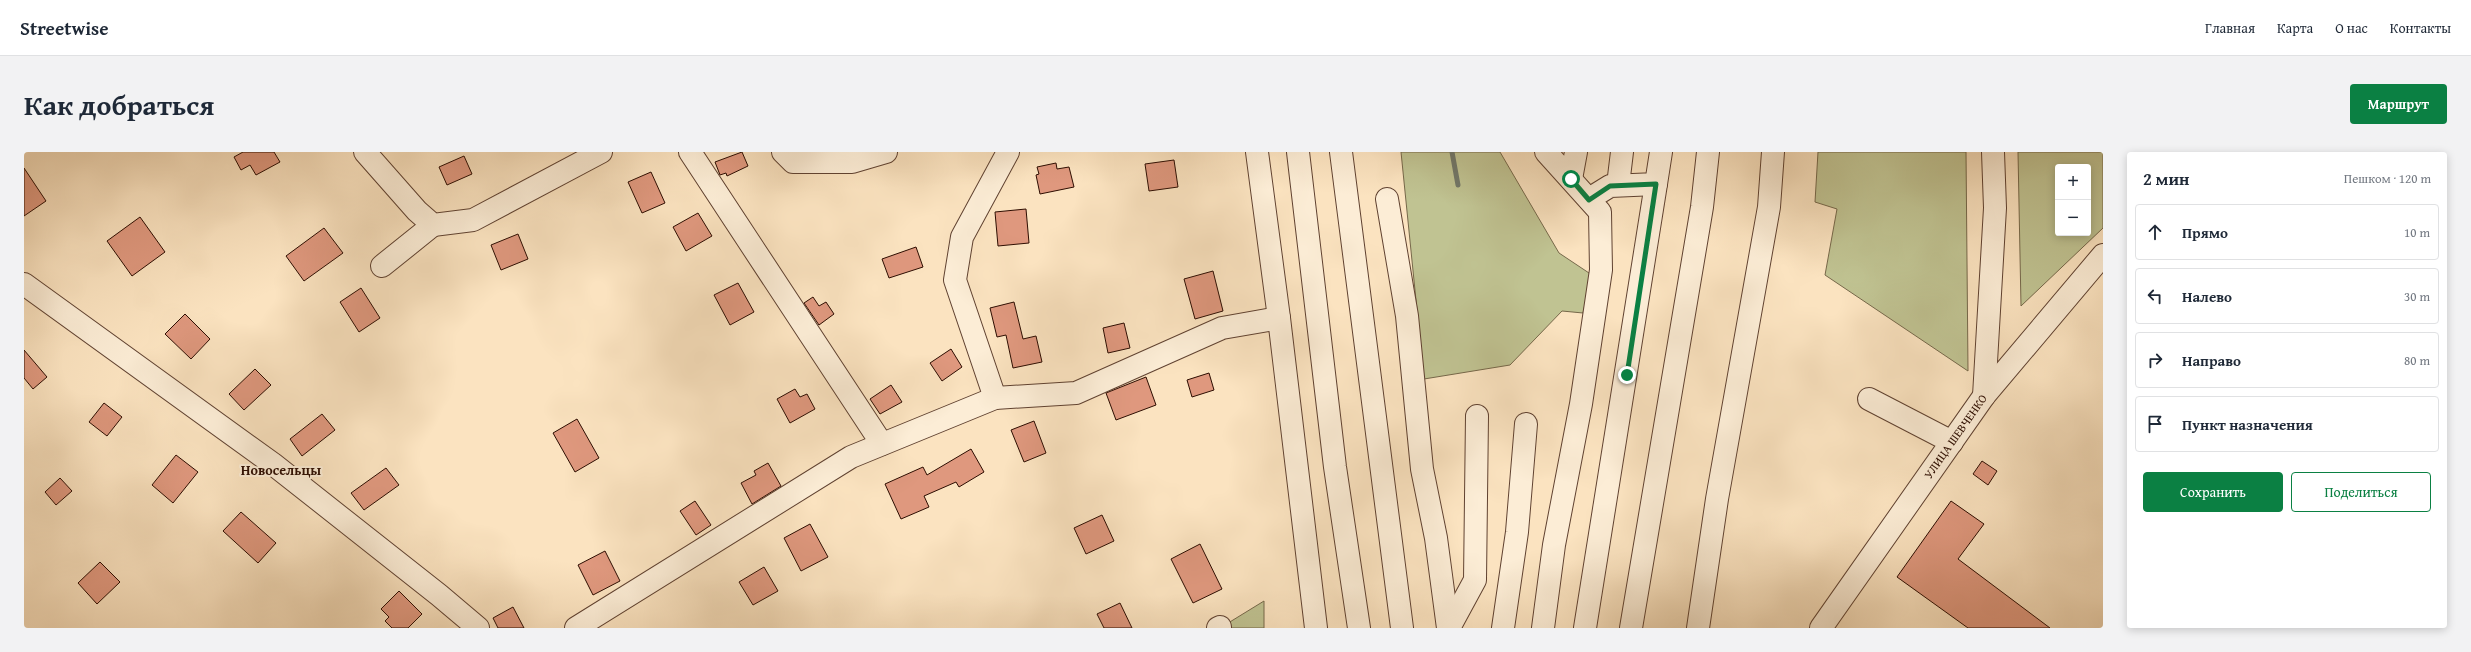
<!DOCTYPE html>
<html lang="ru">
<head>
<meta charset="utf-8">
<style>
  :root { --surface:#fff; --page:#f2f2f3; --text:#1f2937; --muted:#747a83; --line:#e0e1e3; --accent:#0b8043 }
  body { margin:0; font-family:"Gentium Book Plus",serif; background:var(--page); color:var(--text) }
  .controls { position:absolute; right:12px; top:12px; display:grid; overflow:hidden; border-radius:4px; box-shadow:0 2px 10px #0003 }
  .controls button { width:36px; height:36px; display:grid; place-items:center; padding:0; border:0; border-bottom:1px solid var(--line); background:var(--surface); color:var(--text); font:20px sans-serif }
  .stop { position:absolute; width:12px; height:12px; margin:-9px; border:3px solid #0b8043; border-radius:50%; background:#fff }
  .stop.end { background:#0b8043; border-color:#fff; box-shadow:0 1px 4px #0008 }
  .list { margin:0; padding:0; list-style:none }
  h2 { display:flex; justify-content:space-between; align-items:center; height:52px; margin:0; padding:0 16px; font-size:17px }
  h2 small { font-size:13px; font-weight:400; color:var(--muted) }
  .list li { display:grid; grid-template-columns:26px 1fr auto; gap:12px; align-items:center; box-sizing:border-box; height:56px; margin:0 8px 8px; padding:0 8px; border:1px solid var(--line); border-radius:4px }
  .list b { display:block; font-size:15px; white-space:nowrap }
  .list em { font-size:13px; font-style:normal; color:var(--muted) }
  .actions { display:flex; gap:8px; padding:12px 16px }
  .actions a { flex:1; padding:9px 0; border:1px solid var(--accent); border-radius:4px; text-align:center; font-size:14px; color:var(--accent) }
  .actions .main { background:var(--accent); color:#fff }
  .icon { flex:none; width:22px; height:22px; fill:none; stroke:currentColor; stroke-width:2; stroke-linecap:round; stroke-linejoin:round }
  .map { position:relative; flex:none; width:2079px; height:476px; overflow:hidden; border-radius:4px }
  header { display:flex; align-items:center; gap:24px; box-sizing:border-box; height:56px; padding:0 20px; background:var(--surface); border-bottom:1px solid var(--line) }
  header strong { font-size:19px }
  nav { display:flex; gap:22px; margin-inline-start:auto; font-size:14px }
  .intro { display:flex; align-items:center; justify-content:space-between; box-sizing:border-box; height:96px; padding:0 24px }
  h1 { margin:0; font-size:28px }
  .button { padding:10px 18px; border-radius:4px; background:var(--accent); color:#fff; font-size:14px; font-weight:700 }
  main { display:flex; gap:24px; padding:0 24px }
  aside { flex:1; background:var(--surface); border-radius:4px; box-shadow:0 2px 10px #0003 }
  .map>svg:first-child { display:block }
  .green { fill:#c0c392; stroke:#76684a; fill-rule:evenodd }
  .lines { fill:none; stroke-linecap:round; stroke-linejoin:round }
  .stream { stroke:#717769; stroke-width:5 }
  .building { fill:#df987e; stroke:#2d0d01 }
  .minor-casing { stroke:#604231; stroke-width:24 }
  .minor { stroke:#fcedd6; stroke-width:22 }
  .route { stroke:#0b8043; stroke-width:5 }
  .labels { text-anchor:middle; stroke-width:4; stroke-linejoin:round; paint-order:stroke }
  .street-label { font-size:12px; fill:#2d0d01; stroke:#fcedd6 }
  .quarter-label { font-size:14px; font-weight:bold; fill:#2d0d01; stroke:#fcedd6 }
</style>
</head>
<body>
<header>
<strong>Streetwise</strong>
<nav><a>Главная</a><a>Карта</a><a>О нас</a><a>Контакты</a></nav>
</header>
<div class="intro"><h1>Как добраться</h1><a class="button">Маршрут</a></div>
<main>
<div class="map">
<svg width="2079" height="476" viewBox="0 0 2079 476">
  <rect width="100%" height="100%" fill="#fbe3c0"/>
  <filter id="stains"><feTurbulence type="fractalNoise" baseFrequency=".005" numOctaves="4"/><feColorMatrix values="0 0 0 0 .2 0 0 0 0 .09 0 0 0 0 .02 0 0 0 .5 -.17"/></filter>
  <radialGradient id="worn" r=".72"><stop offset=".6" stop-color="#630" stop-opacity="0"/><stop offset="1" stop-color="#630" stop-opacity=".3"/></radialGradient>
  <path class="green" d="M1377,0h99l59,101 33,22 -9,38 -21,-2 -52,54 -86,14z
    M1794,0h148l2,219 -143,-96 12,-66 -22,-7z
    M1994,0h85v76l-82,78zM2034,15h30v66h-30z
    M1240,449v27h-44z"/>
  <g class="lines">
    <path class="stream" d="M1428,0l6,33"/>
  </g>
  <path class="building" d="M219,0h31l6,10 -24,13 -6,-10 -9,5 -7,-13z
    M718,0l6,14 -21,10 -1,-3 -6,2 -5,-13z
    M440,4l8,18 -25,11 -8,-18z
    M1150,8l4,27 -29,4 -4,-27z
    M1032,11l1,6 12,-2 5,20 -34,7 -4,-19 3,-1 -2,-7z
    M0,16l22,33 -22,15z
    M627,20l14,31 -23,10 -14,-31z
    M1002,57l3,34 -31,3 -3,-34z
    M674,61l14,23 -26,15 -13,-24z
    M116,65l25,35 -33,24 -25,-35z
    M300,76l19,25 -39,28 -18,-25z
    M494,82l10,25 -27,11 -10,-25z
    M892,95l7,20 -34,11 -7,-19z
    M1189,119l10,40 -28,8 -11,-40z
    M714,131l16,29 -24,13 -16,-30z
    M337,136l19,30 -21,14 -19,-30z
    M789,145l6,9 7,-4 8,12 -15,11 -15,-22z
    M990,150l9,37 13,-3 6,26 -29,6 -7,-33 -9,2 -7,-29z
    M161,162l25,25 -19,20 -26,-25z
    M1100,171l6,25 -22,5 -5,-25z
    M927,197l11,18 -20,14 -12,-18z
    M0,198l23,27 -14,12 -9,-11z
    M231,217l16,16 -27,25 -15,-16z
    M1185,221l5,17 -22,7 -5,-17z
    M1122,225l10,28 -40,15 -10,-27z
    M867,233l11,17 -22,12 -10,-15z
    M771,237l5,8 7,-3 8,15 -25,14 -13,-24z
    M80,251l18,14 -15,19 -18,-14z
    M298,262l13,16 -33,26 -12,-17z
    M553,267l22,39 -24,14 -22,-39z
    M1010,269l12,32 -22,9 -13,-32z
    M947,297l13,23 -25,15 -3,-5 -32,14 5,11 -28,12 -16,-35 38,-17 4,8z
    M152,303l22,17 -25,31 -21,-18z
    M1958,309l15,10 -9,14 -15,-11z
    M744,311l13,23 -29,18 -11,-21 15,-8 -2,-4z
    M362,316l13,17 -35,25 -13,-17z
    M36,326l12,13 -16,14 -11,-13z
    M671,349l16,24 -15,10 -16,-24z
    M1927,349l33,23 -26,35 92,69h-82l-71,-51z
    M217,360l35,31 -18,20 -35,-32z
    M1078,363l12,26 -28,13 -12,-26z
    M786,372l18,33 -27,14 -17,-33z
    M1176,392l22,45 -29,14 -22,-44z
    M581,399l15,30 -27,14 -15,-30z
    M76,410l20,20 -23,22 -19,-21z
    M740,415l14,24 -25,14 -14,-23z
    M375,439l23,23 -14,14h-16l-7,-7 4,-4 -8,-8z
    M1096,451l12,25h-28l-7,-14z
    M489,455l11,21h-26l-5,-10z"/>
  <g class="lines">
    <g class="minor-casing">
      <g id="minor">
        <path d="M341,0l52,59 16,14 40,-5 128,-68"/>
        <path d="M666,0l192,292"/>
        <path d="M759,0l10,10h59l34,-10"/>
        <path d="M1233,0l22,166"/>
        <path d="M1274,0l37,315 24,161"/>
        <path d="M1317,0l61,476"/>
        <path d="M1547,27l5,-27"/>
        <path d="M1594,33l4,-33"/>
        <path d="M1363,47l20,117 15,153 14,69 12,90"/>
        <path d="M1565,47l21,-13 46,-2 5,-32"/>
        <path d="M358,114l51,-41"/>
        <path d="M0,132l249,180 166,131 39,33"/>
        <path d="M1960,244l11,-188 -2,-56"/>
        <path d="M971,246l-40,-118 7,-43 46,-85"/>
        <path d="M1845,247l83,43"/>
        <path d="M552,476l275,-171 144,-59 81,-5 146,-65 57,-10 37,310"/>
        <path d="M1194,476l2,-1"/>
        <path d="M1425,476l26,-48 2,-164"/>
        <path d="M1479,476l14,-96 9,-108"/>
        <path d="M1519,476l11,-83 27,-141 20,-134 -1,-58 -54,-60"/>
        <path d="M1561,476l71,-444"/>
        <path d="M1607,476l71,-421 6,-55"/>
        <path d="M1674,476l19,-129 52,-292 4,-55"/>
        <path id="s1" d="M1797,476l163,-232 119,-141"/>
      </g>
    </g>
    <use href="#minor" class="minor"/>
  </g>
  <g class="lines">
    <path class="route" d="M1547,27l18,21 21,-14 46,-2 -29,191"/>
  </g>
  <g class="labels">
    <g class="street-label">
      <text dy="4" stroke="none"><textPath href="#s1" startOffset="234">УЛИЦА ШЕВЧЕНКО</textPath></text>
    </g>
    <g class="quarter-label">
      <text x="257" y="323">Новосельцы</text>
    </g>
  </g>
  <rect width="100%" height="100%" filter="url(#stains)"/>
  <rect width="100%" height="100%" fill="url(#worn)"/>
</svg>
<div class="controls">
<button>+</button>
<button>−</button>
</div>
<div class="stop" style="left:1547px;top:27px"></div>
<div class="stop end" style="left:1603px;top:223px"></div>
</div>
<aside>
<h2>2 мин<small>Пешком · 120 m</small></h2>
<ul class="list">
<li><svg class="icon" aria-label="ahead" viewBox="0 0 24 24"><path d="M12 20V5M6 11l6-6 6 6"/></svg><div><b>Прямо</b></div><em>10 m</em></li>
<li><svg class="icon" aria-label="left" viewBox="0 0 24 24"><path d="M17 20v-9H6M10 6l-5 5 5 5"/></svg><div><b>Налево</b></div><em>30 m</em></li>
<li><svg class="icon" aria-label="right" viewBox="0 0 24 24"><path d="M7 20v-9h11M14 6l5 5-5 5"/></svg><div><b>Направо</b></div><em>80 m</em></li>
<li><svg class="icon" aria-label="arrive" viewBox="0 0 24 24"><path d="M6 21V4h12l-3 4 3 4H6"/></svg><div><b>Пункт назначения</b></div></li>
</ul>
<div class="actions"><a class="main">Сохранить</a><a>Поделиться</a></div>
</aside>
</main>
</body>
</html>
